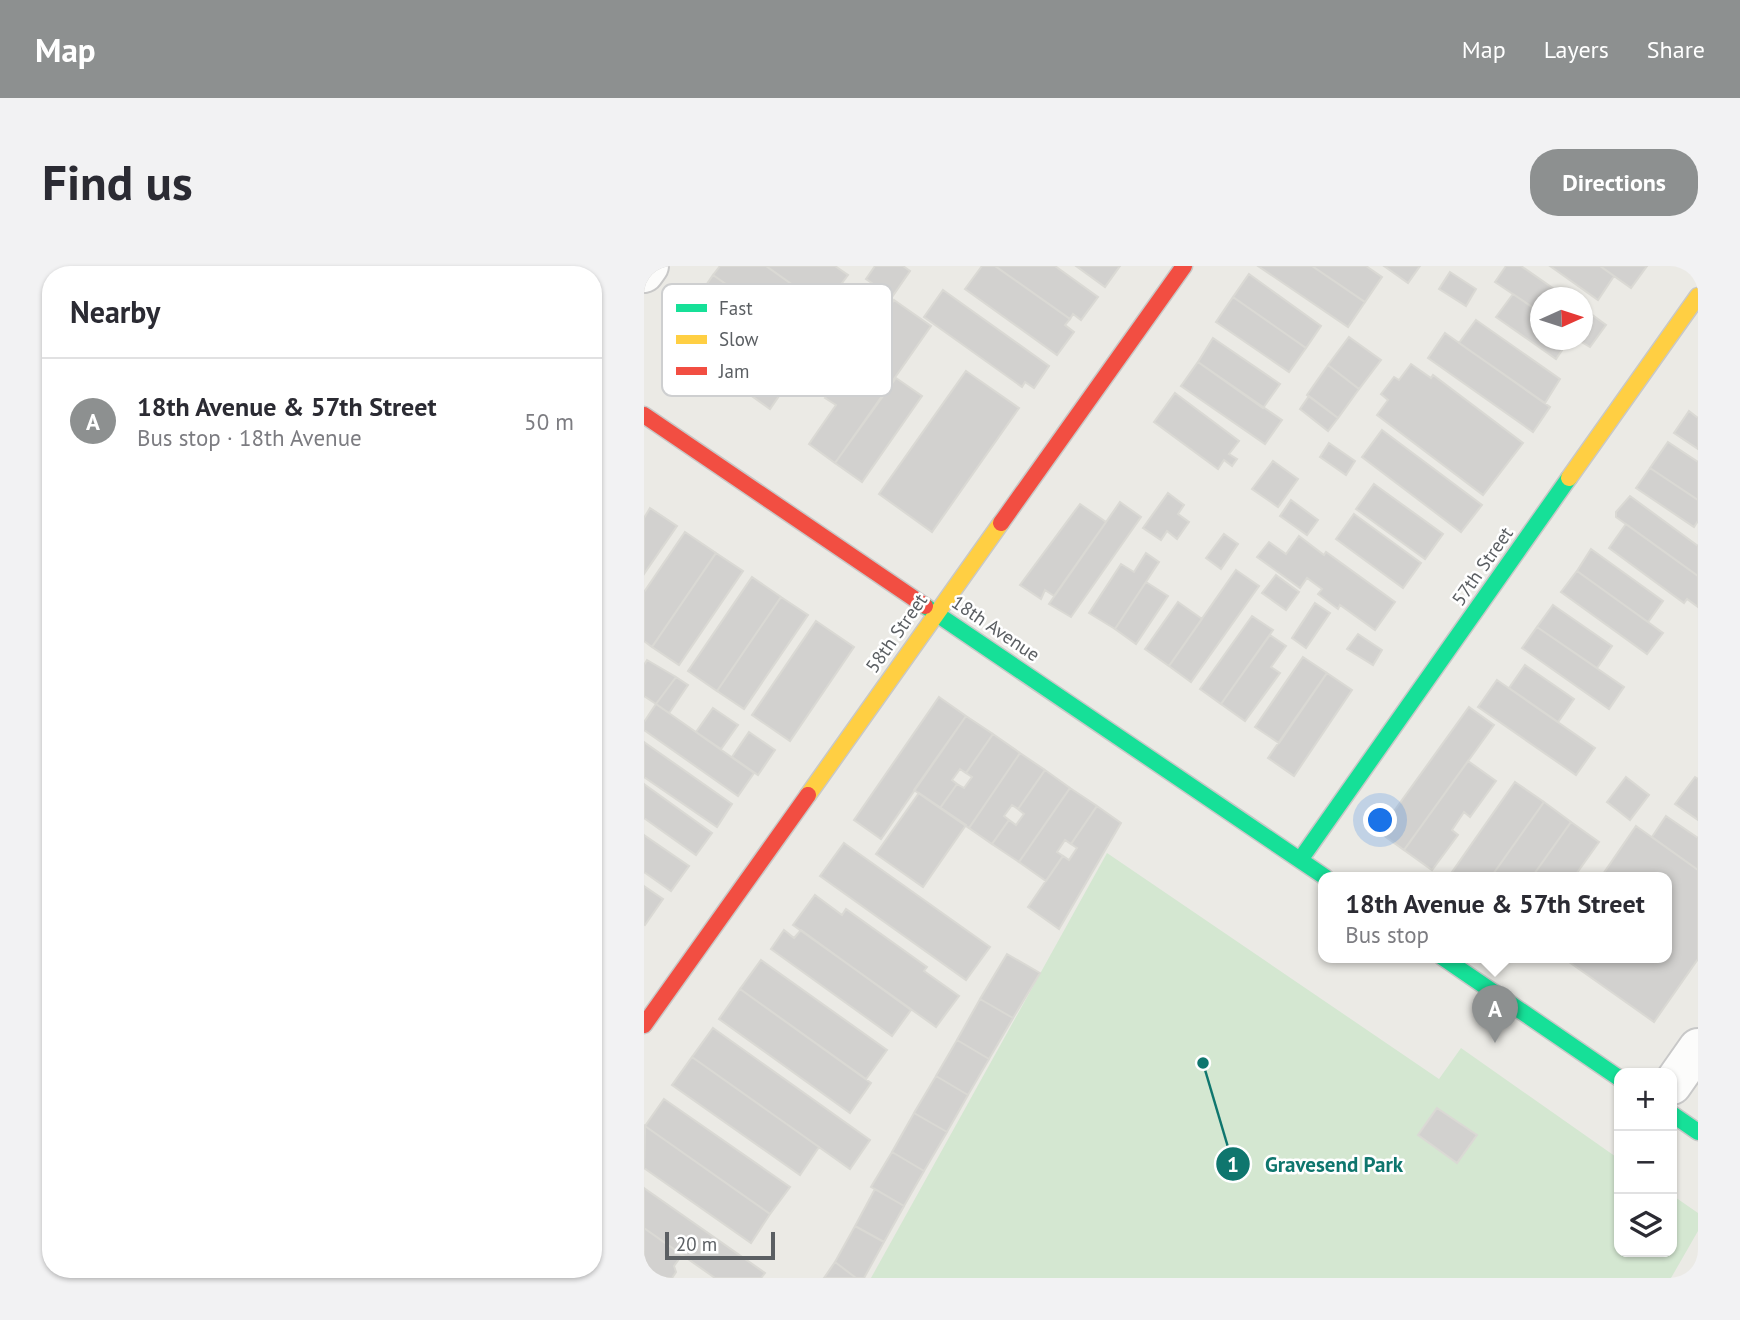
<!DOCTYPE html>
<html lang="en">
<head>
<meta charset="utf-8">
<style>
  :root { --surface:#fff; --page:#f2f2f3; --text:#2b2b33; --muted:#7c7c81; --line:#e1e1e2; --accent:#8d9090 }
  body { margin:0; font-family:"PT Sans",sans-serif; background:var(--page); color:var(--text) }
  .controls { position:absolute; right:21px; bottom:21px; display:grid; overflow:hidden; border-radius:14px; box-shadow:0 2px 5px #0004 }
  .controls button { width:63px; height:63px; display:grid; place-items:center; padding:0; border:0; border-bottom:2px solid var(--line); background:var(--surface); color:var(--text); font:35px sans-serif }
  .compass { position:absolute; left:886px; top:21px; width:63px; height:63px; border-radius:50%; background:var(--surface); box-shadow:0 2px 5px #0004; rotate:87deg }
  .scale { position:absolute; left:21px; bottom:18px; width:110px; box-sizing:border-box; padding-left:7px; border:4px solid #5b5f63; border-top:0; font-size:19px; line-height:24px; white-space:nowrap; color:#5b5f63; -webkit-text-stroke:5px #fff; paint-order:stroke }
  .you { position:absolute; left:737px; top:555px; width:24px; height:24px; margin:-18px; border:5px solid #fff; border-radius:50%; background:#1a73e8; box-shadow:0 0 0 10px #1a73e833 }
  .badge { display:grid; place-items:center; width:46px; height:46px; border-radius:50%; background:var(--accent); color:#fff; font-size:23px; font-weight:700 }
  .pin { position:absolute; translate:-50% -58px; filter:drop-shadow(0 2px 4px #0008) }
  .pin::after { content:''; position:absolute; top:37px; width:24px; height:21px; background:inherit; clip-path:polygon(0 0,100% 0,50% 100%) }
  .popup { position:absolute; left:674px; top:606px; width:354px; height:91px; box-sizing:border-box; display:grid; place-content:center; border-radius:14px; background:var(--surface); filter:drop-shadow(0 2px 5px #0005); font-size:23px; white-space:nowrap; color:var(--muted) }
  .popup b { font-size:26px; color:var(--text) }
  .popup::after { content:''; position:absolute; left:50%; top:100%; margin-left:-14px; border:14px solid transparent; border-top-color:var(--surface) }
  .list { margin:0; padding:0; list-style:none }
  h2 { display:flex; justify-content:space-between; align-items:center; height:91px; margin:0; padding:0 28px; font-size:30px }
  h2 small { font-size:23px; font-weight:400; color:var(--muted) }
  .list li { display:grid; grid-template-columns:46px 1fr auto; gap:21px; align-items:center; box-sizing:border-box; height:126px; padding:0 28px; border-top:2px solid var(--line) }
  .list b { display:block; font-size:26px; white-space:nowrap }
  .list p { margin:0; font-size:23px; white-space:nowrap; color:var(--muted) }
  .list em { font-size:23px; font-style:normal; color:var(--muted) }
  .icon { flex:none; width:38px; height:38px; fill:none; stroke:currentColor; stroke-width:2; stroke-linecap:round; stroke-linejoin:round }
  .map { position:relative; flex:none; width:1054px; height:1012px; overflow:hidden; border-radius:28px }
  header { display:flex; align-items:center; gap:42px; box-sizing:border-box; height:98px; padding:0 35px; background:var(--accent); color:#fff }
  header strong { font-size:33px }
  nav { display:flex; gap:38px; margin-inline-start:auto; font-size:24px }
  .intro { display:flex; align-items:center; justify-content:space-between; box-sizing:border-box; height:168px; padding:0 42px }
  h1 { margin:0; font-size:49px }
  .button { padding:18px 32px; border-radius:28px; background:var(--accent); color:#fff; font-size:24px; font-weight:700 }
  main { display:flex; gap:42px; padding:0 42px }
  aside { flex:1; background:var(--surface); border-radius:28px; box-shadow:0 2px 5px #0004 }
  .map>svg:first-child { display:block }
  .green { fill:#d4e7d1 }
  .building { fill:#d2d1cf; stroke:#dad9d4; stroke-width:2 }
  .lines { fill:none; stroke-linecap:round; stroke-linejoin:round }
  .street-casing { stroke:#c8c8c8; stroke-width:42 }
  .fast-casing { stroke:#c8c8c7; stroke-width:19 }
  .slow-casing { stroke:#c8c8c7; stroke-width:19 }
  .jam-casing { stroke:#c8c8c7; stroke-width:19 }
  .street { stroke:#fcfcfb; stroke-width:38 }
  .fast { stroke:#16e098; stroke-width:16 }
  .slow { stroke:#ffcf43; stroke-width:16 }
  .jam { stroke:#f24e42; stroke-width:16 }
  .labels { text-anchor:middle; stroke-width:5; stroke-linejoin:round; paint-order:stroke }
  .street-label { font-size:19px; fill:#5b5f63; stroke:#fff }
  .key { fill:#fff; stroke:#cecfd0; stroke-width:2 }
  .key-label { font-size:19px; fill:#5b5f63 }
  .leader { fill:none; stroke:#0f766e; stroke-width:2.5 }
  .callout-dot { fill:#0f766e; stroke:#fff; stroke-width:2.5 }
  .mark-label { font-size:21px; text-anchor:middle; font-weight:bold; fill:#fff }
  .callout-label { font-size:21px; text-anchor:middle; font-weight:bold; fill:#0f766e; stroke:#fff; stroke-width:5; stroke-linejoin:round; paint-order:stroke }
</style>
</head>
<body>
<header>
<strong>Map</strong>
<nav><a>Map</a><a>Layers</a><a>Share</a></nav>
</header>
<div class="intro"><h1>Find us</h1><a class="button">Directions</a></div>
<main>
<aside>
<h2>Nearby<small></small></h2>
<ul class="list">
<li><span class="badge">A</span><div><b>18th Avenue &amp; 57th Street</b><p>Bus stop · 18th Avenue</p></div><em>50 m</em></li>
</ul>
</aside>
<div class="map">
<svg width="1054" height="1012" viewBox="0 0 1054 1012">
  <rect width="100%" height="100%" fill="#ebeae5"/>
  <path class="green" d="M463,587l332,226 22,-31 158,111v93h53v-57l26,18v18l-27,47h-800z"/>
  <path class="building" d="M76,0h46l52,37 -22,30 -83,-58z
    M122,0h69l13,9 -24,32z
    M231,0h28l7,5 -18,26 -26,-18z
    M338,0h13l75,53 -5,6 9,7 -17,23 -92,-66z
    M351,0h60l43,31 -17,23 -8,-6 -3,5z
    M432,0h44l-15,21z
    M614,0h54l53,36 -17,25z
    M668,0h54l16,11 -17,25z
    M740,0h36l-12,17z
    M862,0h15l46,32h-26v15l-46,-31z
    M906,0h50l14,10 -16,24z
    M956,0h47l-16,22z
    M806,6l26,17 -10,17 -27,-17z
    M605,8l72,52 -15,22 -73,-51z
    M69,9l83,58 -24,34 -82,-58z
    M299,24l106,76 -15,22 -9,-6 -3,5 -98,-70z
    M869,28l28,19v27h28l-13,19 -60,-42z
    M589,31l73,51 -17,24 -73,-50z
    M250,34l37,26 -96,137 -26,-19 27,-39 -11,-7z
    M939,42l23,17 -16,22 -12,-7h5z
    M53,48l93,66 -20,29 -93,-66z
    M832,54l84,59 -15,24 -86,-60z
    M801,67l105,74 -17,25 -105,-74z
    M705,71l32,23 -22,29 -31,-24z
    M569,72l67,46 -17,24 -65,-46z
    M554,96l84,58 -17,24 -84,-58z
    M767,98l20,14 2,-3 90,68 -40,52 -106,-80 11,-15 -7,-6 13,-17 5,3z
    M684,99l31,24 -21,29 -31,-23z
    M322,105l53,37 -87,124 -53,-38z
    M252,112l26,18 -60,86 -27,-19z
    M531,127l64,48 -10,13 8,5 -5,7 -8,-6 -6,9 -64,-47z
    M665,130l29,22 -10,13 -28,-22z
    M1045,145l9,7v31l-24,-16z
    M738,164l100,75 -21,27 -99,-75z
    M1024,176l30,20v38l-48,-32z
    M685,177l26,18 -9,14 -26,-18z
    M629,195l25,18 -20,28 -26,-18z
    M1006,202l48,32v21l-4,6 -58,-39z
    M730,218l69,50 -18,25 -69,-50z
    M524,227l16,12 -6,9 11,8 -12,17 -10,-8 -6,9 -18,-12z
    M986,230l68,50v30l-82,-59v-5z
    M647,234l27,20 -11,15 -27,-19z
    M476,236l21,15 -70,100 -22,-13z
    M436,238l26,18 -52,74 -9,-6 -4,9 -21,-14z
    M6,242l27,18 -33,48v-56z
    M710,248l67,49 -18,25 -67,-49z
    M982,258l72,52v31l-11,-8 -3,4 -75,-55z
    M41,266l31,21 -64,94 -8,-6v-49z
    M580,268l14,10 -17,25 -15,-11z
    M655,270l25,19 2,-3 69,50 -20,28 -35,-25 -2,4 -20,-15 4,-5 -15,-11 -7,10 -43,-31 12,-15 17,12z
    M947,283l72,52 -15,21 -71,-51z
    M72,287l27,18 -64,94 -27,-18z
    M502,287l13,9 -44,67 -26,-16 32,-49 13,8z
    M592,304l23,16 -68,96 -22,-16z
    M933,305l86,62 -16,21 -86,-62z
    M632,309l23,17 -13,18 -24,-17z
    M108,311l29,20 -64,94 -29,-20z
    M502,316l22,14 -32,48 -21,-15z
    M137,331l27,18 -64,94 -27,-18z
    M534,336l24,17 -33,47 -24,-17z
    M671,337l15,10 -24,35 -14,-10z
    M909,339l59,41 -15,22 -60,-41z
    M608,350l21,14 -52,74 -21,-15z
    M172,355l38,26 -64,94 -38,-26z
    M893,361l87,60 -15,22 -87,-61z
    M714,368l24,16 -9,15 -26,-16z
    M626,369l16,11 -15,21 9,6 -35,48 -24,-17z
    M659,391l24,16 -48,70 -24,-16z
    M3,394l29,17 -20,27 -12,-8v-31z
    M881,399l49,34 -16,23 -49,-34z
    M683,407l25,17 -58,86 -26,-18z
    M32,411l12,8 -19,28 -13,-9z
    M853,414l98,68 -19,27 -98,-68z
    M295,431l27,19 -85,123 -27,-19z
    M12,438l98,69 -16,23 -94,-66v-8z
    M825,441l25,18 -90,125 -25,-18z
    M69,442l25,17 -17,24 -25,-17z
    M322,450l27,18 -27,39 -6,-4 -8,11 5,4 -17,24 -26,-18z
    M105,466l26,18 -17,25 -26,-18z
    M349,468l27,19 -51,75 -29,-20 17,-24 7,4 8,-11 -6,-4z
    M0,476l88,62 -15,23 -73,-50z
    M376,487l25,17 -27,39 -6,-4 -8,11 5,4 -17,24 -23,-16z
    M824,495l28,20 -26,36 -6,-5 -12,18 6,5 -26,35 -28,-20z
    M401,504l25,18 -51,74 -27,-18 17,-24 7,5 8,-11 -6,-5z
    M982,511l23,18 -19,25 -23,-18z
    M1051,511l3,2v41l-23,-16z
    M871,516l29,20 -53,75h-32l-7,-5z
    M0,518l68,49 -16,22 -52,-37z
    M426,522l27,18 -26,38 -6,-4 -8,12 6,4 -17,25 -27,-19z
    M275,527l47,32 -43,62 -47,-33z
    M900,536l27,20 -39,55h-41z
    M453,540l24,17 -62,106 -31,-22 35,-51 6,4 8,-12 -6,-4z
    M1022,550l32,22v32l-46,-33z
    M927,556l28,20 -25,35h-42z
    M992,560l62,44v89l-44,63 -92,-65h104v-80h-65z
    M0,569l45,31 -18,25 -27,-19z
    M200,577l146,104 -24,33 -146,-104z
    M0,620l19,13 -18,26 -1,-1z
    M171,629l27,20 4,-6 81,58 -3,4 35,25 -23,31 -143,-102z
    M140,664l10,8 7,-8 110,80 -19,26 -121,-87z
    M363,688l33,19 -27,45 -33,-19z
    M117,694l126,90 -21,29 -126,-90z
    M96,723l131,94 -21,30 -131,-94z
    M336,733l33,19 -24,41 -32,-19z
    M69,762l157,112 -20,29 -158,-112z
    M313,774l32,19 -21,36 -32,-19z
    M48,791l127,90 -19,28 -128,-90z
    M292,810l32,19 -21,37 -33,-19z
    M20,833l126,88 -20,27 -125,-88z
    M793,842l40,27 -20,28 -39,-28z
    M270,847l33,19 -23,39 -32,-19z
    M1,860l125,88 -19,29 -107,-75z
    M248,886l32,19 -20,35 -33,-19z
    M0,922l121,85 -4,5h-46l-71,-50z
    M231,923l29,17 -20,36 -29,-16z
    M211,960l29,16 -20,36h-8l-21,-16z
    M0,962l38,27 -8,11 2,6 -4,6h-16l-12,-8z
    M191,996l21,16h-32z"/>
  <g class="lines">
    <g class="street-casing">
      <path id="street" d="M0,7l5,-7
        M1028,819l26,-37"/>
    </g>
    <g class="fast-casing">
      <path id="fast" d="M281,340l400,271
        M656,594l269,-382
        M798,691l177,121
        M1028,848l26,18"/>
    </g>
    <g class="slow-casing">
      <path id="slow" d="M925,212l129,-182
        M164,529l193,-272"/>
    </g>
    <g class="jam-casing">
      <path id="jam" d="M0,149l281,191
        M357,257l183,-257
        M0,759l164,-230"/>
    </g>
    <use href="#street" class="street"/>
    <use href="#fast" class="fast"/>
    <use href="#slow" class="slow"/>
    <use href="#jam" class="jam"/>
  </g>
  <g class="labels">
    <g class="street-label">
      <text transform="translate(838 300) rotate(-55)" y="7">57th Street</text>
      <text transform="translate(352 362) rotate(34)" y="7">18th Avenue</text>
      <text transform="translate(252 367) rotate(-55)" y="7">58th Street</text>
    </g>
  </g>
  <rect x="18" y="18" width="230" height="112" rx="10" class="key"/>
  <rect x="32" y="38" width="31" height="8" fill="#16e098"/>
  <rect x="32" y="69" width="31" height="9" fill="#ffcf43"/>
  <rect x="32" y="101" width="31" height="8" fill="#f24e42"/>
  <g class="key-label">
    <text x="75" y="49">Fast</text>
    <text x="75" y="80">Slow</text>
    <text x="75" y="112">Jam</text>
  </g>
  <path class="leader" d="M559 797L589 898"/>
  <g class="callout-dot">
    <circle cx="559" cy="797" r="7"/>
    <circle cx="589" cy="898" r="18"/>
  </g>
  <g class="mark-label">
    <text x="589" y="906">1</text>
  </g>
  <g class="callout-label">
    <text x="690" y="906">Gravesend Park</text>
  </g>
</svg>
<div class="controls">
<button>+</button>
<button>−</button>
<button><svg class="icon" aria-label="layers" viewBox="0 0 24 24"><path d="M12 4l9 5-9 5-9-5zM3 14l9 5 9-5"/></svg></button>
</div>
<svg class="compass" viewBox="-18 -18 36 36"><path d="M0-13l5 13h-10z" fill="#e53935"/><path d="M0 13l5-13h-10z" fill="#7c7c81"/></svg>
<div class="scale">20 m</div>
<div class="you"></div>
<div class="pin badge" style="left:851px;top:777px">A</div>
<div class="popup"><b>18th Avenue &amp; 57th Street</b>Bus stop</div>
</div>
</main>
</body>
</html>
